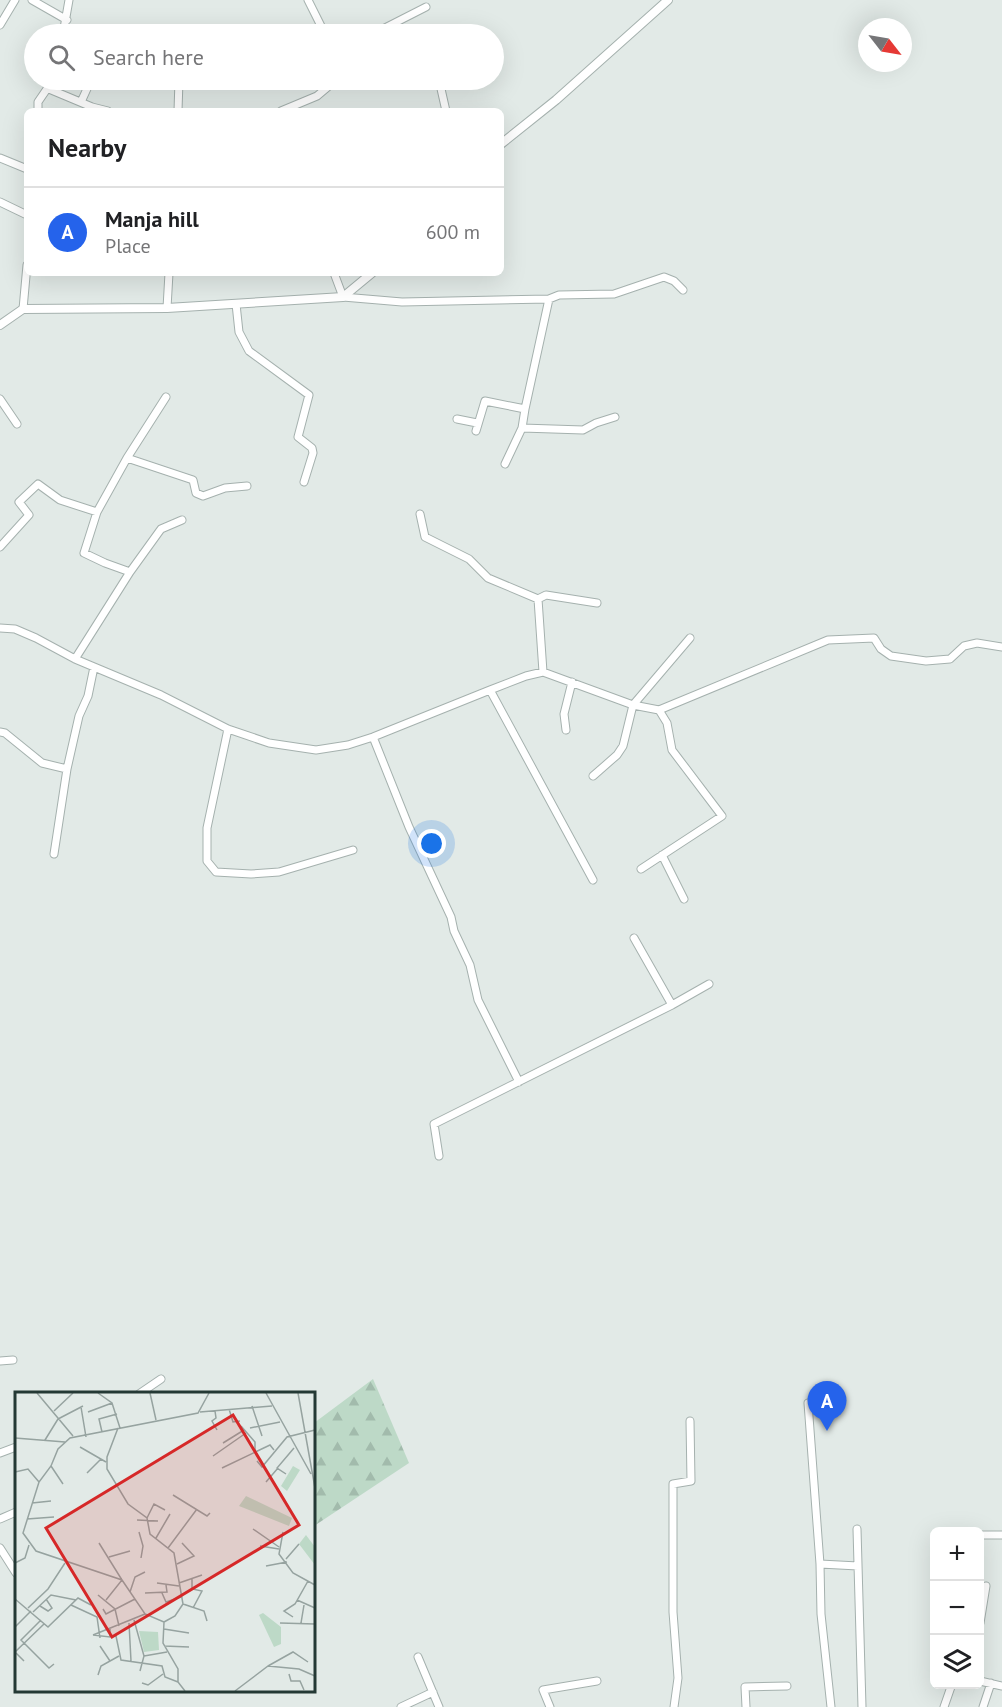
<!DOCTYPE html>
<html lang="en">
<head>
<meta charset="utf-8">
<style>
  :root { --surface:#fff; --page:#f2f2f2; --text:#202124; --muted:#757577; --line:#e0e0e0; --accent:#2563eb }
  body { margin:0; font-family:"PT Sans",sans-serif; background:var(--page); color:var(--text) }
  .controls { position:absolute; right:18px; bottom:18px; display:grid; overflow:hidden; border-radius:9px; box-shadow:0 6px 24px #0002 }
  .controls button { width:54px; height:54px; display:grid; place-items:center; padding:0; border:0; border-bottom:2px solid var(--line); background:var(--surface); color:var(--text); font:30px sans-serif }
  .compass { position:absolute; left:858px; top:18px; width:54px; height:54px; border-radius:50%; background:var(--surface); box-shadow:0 6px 24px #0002; rotate:121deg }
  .you { position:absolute; left:432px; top:844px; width:21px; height:21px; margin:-15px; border:4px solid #fff; border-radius:50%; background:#1a73e8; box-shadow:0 0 0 9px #1a73e833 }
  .badge { display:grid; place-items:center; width:39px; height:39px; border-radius:50%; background:var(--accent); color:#fff; font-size:20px; font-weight:700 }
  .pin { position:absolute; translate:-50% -50px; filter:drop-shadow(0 2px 3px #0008) }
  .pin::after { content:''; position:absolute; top:32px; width:21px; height:18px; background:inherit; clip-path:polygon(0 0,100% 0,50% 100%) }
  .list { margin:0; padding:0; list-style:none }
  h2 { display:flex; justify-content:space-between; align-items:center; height:78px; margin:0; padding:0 24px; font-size:26px }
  h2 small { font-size:20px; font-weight:400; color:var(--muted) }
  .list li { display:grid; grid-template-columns:39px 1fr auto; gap:18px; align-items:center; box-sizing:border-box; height:90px; padding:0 24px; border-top:2px solid var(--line) }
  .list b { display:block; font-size:22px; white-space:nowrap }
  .list p { margin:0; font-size:20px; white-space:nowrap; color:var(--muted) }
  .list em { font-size:20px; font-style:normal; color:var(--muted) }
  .icon { flex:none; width:33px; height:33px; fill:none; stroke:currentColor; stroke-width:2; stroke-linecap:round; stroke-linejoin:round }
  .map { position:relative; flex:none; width:1002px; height:1707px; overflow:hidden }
  .search { position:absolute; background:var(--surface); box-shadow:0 6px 24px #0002; left:24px; top:24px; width:480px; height:66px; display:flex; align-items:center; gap:15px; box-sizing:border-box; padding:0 21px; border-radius:33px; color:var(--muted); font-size:22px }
  .panel { position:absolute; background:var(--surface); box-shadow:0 6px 24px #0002; left:24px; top:108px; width:480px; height:168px; border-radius:9px }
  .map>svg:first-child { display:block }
  .forest { fill:url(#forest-firs) }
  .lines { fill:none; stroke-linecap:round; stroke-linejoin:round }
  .minor-casing { stroke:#a5b1ae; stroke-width:9 }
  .tertiary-casing { stroke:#a5b1ae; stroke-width:10 }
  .minor { stroke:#fff; stroke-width:7 }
  .tertiary { stroke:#fff; stroke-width:8 }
  .inset-road { fill:none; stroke:#96a3a0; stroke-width:1.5 }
  .view { fill:#d62828; fill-opacity:0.15; stroke:#d62828; stroke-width:3 }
  .inset-edge { fill:none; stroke:#243935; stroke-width:3 }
</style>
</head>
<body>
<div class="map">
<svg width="1002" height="1707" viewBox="0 0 1002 1707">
  <defs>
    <pattern id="forest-firs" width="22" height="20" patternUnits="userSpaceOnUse" patternTransform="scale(1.5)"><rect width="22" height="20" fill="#bdd9c7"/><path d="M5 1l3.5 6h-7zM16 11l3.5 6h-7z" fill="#a2bbac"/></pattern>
  </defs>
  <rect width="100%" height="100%" fill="#e2eae7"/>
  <path class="forest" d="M373,1379l36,84 -95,63v-103z"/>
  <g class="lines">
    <g class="minor-casing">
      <path id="minor" d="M32,0l35,20
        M308,0l17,34
        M0,25l15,-25
        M63,34l6,-34
        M373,34l53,-27
        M347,80l5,5
        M439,80l7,31
        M49,89l43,18 16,4
        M81,102l10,-22
        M38,111v-9l15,-22
        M178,111l1,-31
        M281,111l36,-15 19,-16
        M0,158l27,11
        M0,202l27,13
        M334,273l9,24 59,5 147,-3 10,-4 55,-1 50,-17 10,4 9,9
        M236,304l3,28 10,19 60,44 -11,42 14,11 1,5 -9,29
        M167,308l2,-35
        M23,309l4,-44
        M0,399l17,25
        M457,419l20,4
        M522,428l61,2 13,-7 19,-6
        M476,431l9,-30 40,8
        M127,458l66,22 3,13 7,3 22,-8 22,-2
        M505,464l17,-36 3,-19 24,-110
        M420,514l5,23 44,22 19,19 50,21 8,-4 51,8
        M0,547l29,-32 -10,-13 19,-18 22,16 37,12
        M130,572l-25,-9 -21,-10 13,-41 30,-54 39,-61
        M538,599l5,73
        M0,628l15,1 21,9 39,21 86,36 67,34 41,14 47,7 32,-5 25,-8 117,-47 36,-14 17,-4 90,33 26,5 169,-70 46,-2 7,11 10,7 35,5 24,-2 14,-13 13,-3 25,4
        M75,659l55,-87 31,-43 21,-9
        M490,690l103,190
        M228,729l-21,99v33l9,11 35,2 28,-2 74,-22
        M566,730l-2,-16 8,-32
        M0,732l5,1 37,30 25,6
        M373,737l36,90 42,90 3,14 16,34 8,35 41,82
        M593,776l24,-21 6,-9 10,-41 57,-67
        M54,854l13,-85 12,-53 9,-20 6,-29
        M662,855l22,44
        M641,869l81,-53 -50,-66 -5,-27 -8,-13
        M634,938l38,67
        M439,1156l-5,-32 238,-119 37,-21
        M0,1361l13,-1
        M139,1394l22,-15
        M808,1403l12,161 1,50 10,93
        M0,1453l16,-6
        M0,1519l16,-7
        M857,1529l5,178
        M980,1535h22
        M0,1548l16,25
        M820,1564l38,2
        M980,1623l6,-37
        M418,1657l21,50
        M980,1681l22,5
        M401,1707l32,-15
        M550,1707l-7,-17 54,-9
        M674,1707l4,-29 -5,-66v-128l18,-3 -1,-60
        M746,1707l-1,-20 42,-1
        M944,1707l8,-23
        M983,1707l8,-24"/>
    </g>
    <g class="tertiary-casing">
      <path id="tertiary" d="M501,144l55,-44 112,-100
        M0,325l23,-16 144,-1 176,-11 29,-24"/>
    </g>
    <use href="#minor" class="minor"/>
    <use href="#tertiary" class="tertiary"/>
  </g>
  <g transform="translate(15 1392)">
    <rect width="300" height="300" fill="#e2eae7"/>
    <path d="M278,74l7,4 -13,21 -6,-5zM231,104l46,22 -3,8 -50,-20zM291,143l9,12v18l-16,-21zM248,221l18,14v17l-7,3 -15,-32zM124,239l19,1 1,18 -15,2z" fill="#bdd9c7"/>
    <path class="inset-road" d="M22,1l36,43M83,1l14,10 8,25M135,1l6,27M251,1l45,81M283,1l17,95M237,14l10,30M66,15l5,30M214,17l4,13 7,-1M39,19l19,-18M200,19l1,7 -4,3 5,9M73,20l24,-9M185,20l72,-6M43,27l25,-13M226,34l14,16v9M103,36l-11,29v12l21,35 19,14 3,16 24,19 9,51M235,36l30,-6M87,40l-3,-13 18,-5M0,46l50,4M30,48l13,-21M208,51l21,-13M65,55l26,15M198,64l33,-23M242,69l5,6 25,-30 28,-7M36,74l12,18M207,76l48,-23 4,5M0,80l13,-3 11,13M72,81l14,-14M271,82l-9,-6 17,-20M251,90l12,-14M158,103l34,21 3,-3M17,111l19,-2M132,126l7,-14 11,6M12,127l27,-2M122,128l21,1M238,137l26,18M124,140l4,14 -2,12M268,140l-4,22 14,19 22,12M141,146l14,-24M84,151l23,37 -16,20M245,154l19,3M153,156l29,-39M94,165l21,-6M271,167l13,-15M0,171l10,-5 4,-13M162,172l17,-8 -12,-13M251,174l21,-4M177,187v10l10,2 -9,17M142,191l22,3M164,191l23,-8M115,200l5,-15 10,-5M130,201l22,-1 -1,-7M147,201l4,9 15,-5M83,203l17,14 4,17M0,207l33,28 30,-29 13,7M282,208l18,8M56,213l26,12 3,21M25,214l8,5 4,-3 -6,-9M13,216l20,-19 17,-26M88,217l3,5 29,-15M18,220l18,-17 25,5M278,225l-9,-6 11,-7 13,-23M26,228l-20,20 28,28 5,-4M119,228l10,36 -4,15M149,230l11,-6 8,-12 21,7 3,10M114,231l2,38M265,231l35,1M286,231l3,-18M0,235l16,-16M149,237l25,4M78,243l52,-21M78,243l17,2v-8M95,244h6l5,24 41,6 3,11 13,5M85,254l10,15M149,254l25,1M129,264l23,-4M9,269l-9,-9 29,-28M253,274l25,-14 15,10M274,282l2,7h9l4,9M83,283l3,-9 18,-10M127,291l6,2 15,-11M170,299l-7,-9v-13l-15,-26 1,-21 -19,-8 -23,-34 -86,-29 -13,-18 16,-51 12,-16 7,-17 12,-11 128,-25 11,-20M220,299l33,-25 31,3 16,7"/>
    <path class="view" d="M218,23l66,110 -187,112 -66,-109z"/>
    <rect width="300" height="300" class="inset-edge"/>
  </g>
</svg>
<div class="controls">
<button>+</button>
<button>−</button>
<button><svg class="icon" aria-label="layers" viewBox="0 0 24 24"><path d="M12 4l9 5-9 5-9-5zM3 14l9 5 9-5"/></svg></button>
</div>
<svg class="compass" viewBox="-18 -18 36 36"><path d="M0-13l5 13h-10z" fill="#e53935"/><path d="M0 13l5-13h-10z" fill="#757577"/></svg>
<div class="you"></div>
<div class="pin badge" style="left:827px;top:1431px">A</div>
<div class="search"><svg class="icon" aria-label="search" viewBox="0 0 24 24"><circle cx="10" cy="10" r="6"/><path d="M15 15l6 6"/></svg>Search here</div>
<section class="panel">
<h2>Nearby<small></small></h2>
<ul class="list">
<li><span class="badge">A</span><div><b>Manja hill</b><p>Place</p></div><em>600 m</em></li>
</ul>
</section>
</div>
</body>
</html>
